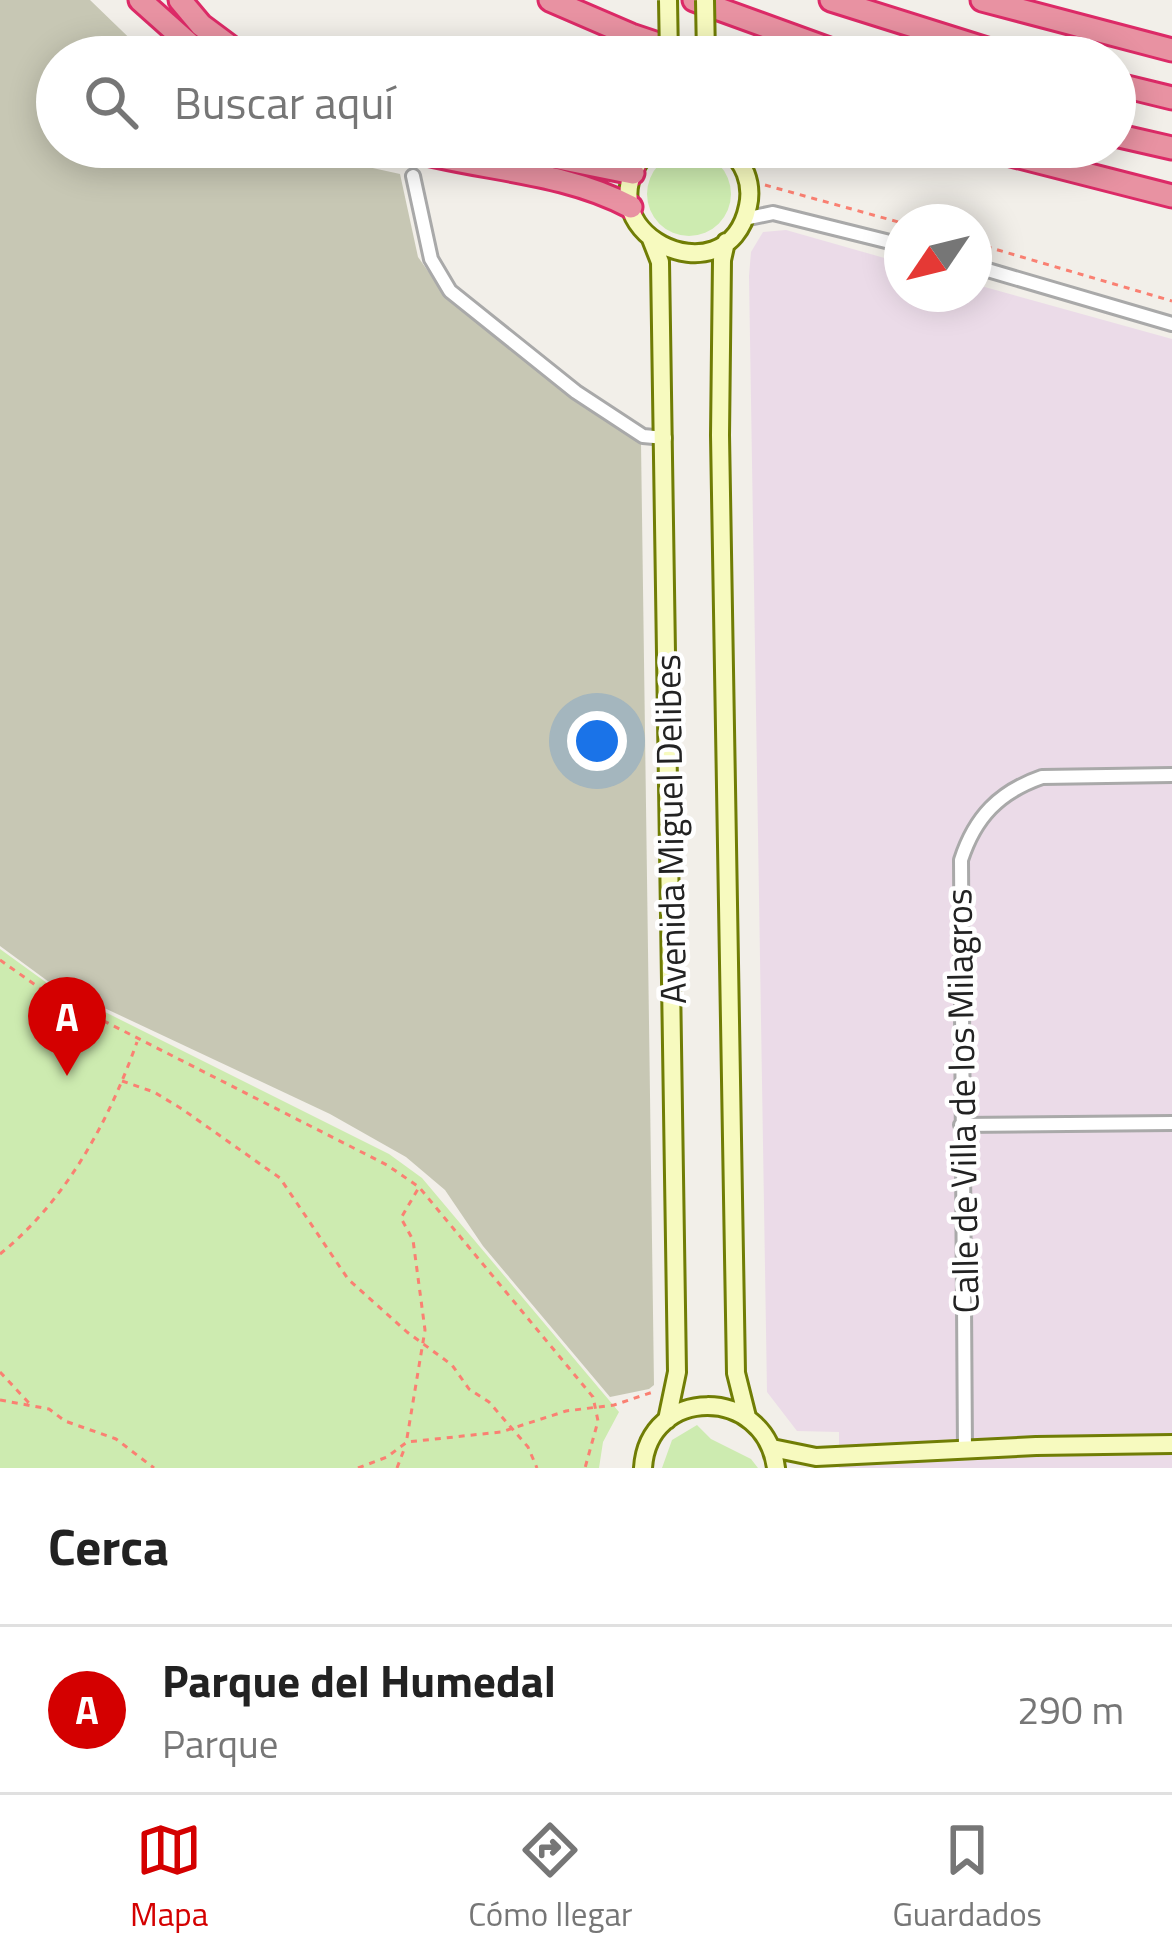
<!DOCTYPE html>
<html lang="es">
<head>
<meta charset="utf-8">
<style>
  :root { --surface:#fff; --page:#f6f6f6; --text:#222; --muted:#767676; --line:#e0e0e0; --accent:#d40000 }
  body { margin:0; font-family:"Titillium Web",sans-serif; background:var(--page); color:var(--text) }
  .compass { position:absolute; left:884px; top:204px; width:108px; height:108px; border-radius:50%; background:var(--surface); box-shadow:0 6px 30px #0003; rotate:235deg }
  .you { position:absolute; left:597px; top:741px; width:42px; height:42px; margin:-30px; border:9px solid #fff; border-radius:50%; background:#1a73e8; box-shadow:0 0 0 18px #1a73e833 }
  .badge { display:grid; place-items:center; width:78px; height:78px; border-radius:50%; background:var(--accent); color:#fff; font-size:39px; font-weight:700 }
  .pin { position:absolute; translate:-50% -99px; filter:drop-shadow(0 3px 6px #0008) }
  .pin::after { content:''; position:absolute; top:63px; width:42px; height:36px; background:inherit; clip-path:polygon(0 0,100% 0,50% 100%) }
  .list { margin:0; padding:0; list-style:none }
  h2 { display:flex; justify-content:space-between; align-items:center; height:156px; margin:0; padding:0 48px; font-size:51px }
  h2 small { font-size:39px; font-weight:400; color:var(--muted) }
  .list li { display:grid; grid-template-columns:78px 1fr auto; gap:36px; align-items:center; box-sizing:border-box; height:168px; padding:0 48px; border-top:3px solid var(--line) }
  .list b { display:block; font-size:45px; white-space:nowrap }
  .list p { margin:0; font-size:39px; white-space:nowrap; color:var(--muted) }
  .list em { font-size:39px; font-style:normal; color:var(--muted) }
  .icon { flex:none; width:66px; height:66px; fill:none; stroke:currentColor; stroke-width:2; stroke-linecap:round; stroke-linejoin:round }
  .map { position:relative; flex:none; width:1172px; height:1468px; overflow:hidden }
  .search { position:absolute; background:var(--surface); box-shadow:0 6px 30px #0003; left:36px; right:36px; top:36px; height:132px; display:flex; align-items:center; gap:30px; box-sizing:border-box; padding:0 42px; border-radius:66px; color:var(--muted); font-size:45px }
  .sheet { height:324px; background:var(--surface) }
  nav { display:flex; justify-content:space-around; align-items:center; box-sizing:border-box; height:168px; border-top:3px solid var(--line); background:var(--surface); font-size:33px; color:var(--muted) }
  nav a { display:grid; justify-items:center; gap:6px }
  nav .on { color:var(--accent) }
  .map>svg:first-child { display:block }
  .industrial { fill:#ebdbe8 }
  .construction { fill:#c7c7b4 }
  .grass { fill:#cdebb0 }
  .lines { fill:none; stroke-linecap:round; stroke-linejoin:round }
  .minor-casing { stroke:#a9a9a9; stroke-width:18 }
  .secondary-casing { stroke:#707d05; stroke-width:22 }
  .motorway-casing { stroke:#dc2a67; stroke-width:27 }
  .path { stroke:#fa8072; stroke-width:3; stroke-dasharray:6 6; stroke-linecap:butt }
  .minor { stroke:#fff; stroke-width:12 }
  .secondary { stroke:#f7fabf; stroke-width:16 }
  .motorway { stroke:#e892a2; stroke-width:21 }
  .secondary-bridge-casing { stroke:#707d05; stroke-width:22; stroke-linecap:butt }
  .secondary-bridge { stroke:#f7fabf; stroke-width:16 }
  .labels { text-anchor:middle; stroke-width:9; stroke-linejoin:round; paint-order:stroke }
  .street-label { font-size:36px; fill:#222; stroke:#fff }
</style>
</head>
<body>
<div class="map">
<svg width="1172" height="1468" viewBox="0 0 1172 1468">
  <rect width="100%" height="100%" fill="#f2efe9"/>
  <path class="industrial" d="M786,230l116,33v31h72v-10l198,55v1129h-333v-36l-42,-1 -30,-39 -18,-1116 2,-24 12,-20z"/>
  <path class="construction" d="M0,0h90l59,57h-92v90h245l16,9 82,18 18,83 27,38 118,95 78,53 13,942 -5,4 -39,8 -127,-151 -38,-56 -39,-33 -76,-43 -281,-132 -49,-36z"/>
  <path class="grass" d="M647 194a42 42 0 1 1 84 0a42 42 0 1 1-84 0Z
    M0,949l47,34 342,171 33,24 197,234 -16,30 -4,26h-599z
    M697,1425l14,14 40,20 7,9h-96l10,-28z"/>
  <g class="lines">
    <g class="minor-casing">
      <path id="minor" d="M413,176l18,83 19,32 126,101 67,44 22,2
        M744,219l29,-6 129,32
        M974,266l198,58
        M961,1125l211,-2
        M965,1451l-4,-591c14,-43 38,-68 81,-83l130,-2"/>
    </g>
    <g class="secondary-casing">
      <path id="secondary" d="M651,147c-80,83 77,158 97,59 5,-23 -4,-44 -22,-59
        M651,239l9,23 17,1110 -10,48
        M726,242l-4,18 -2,175 16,938 11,44
        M772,1448l44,9 220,-11 136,-2
        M643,1468c5,-82 122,-83 133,0"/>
    </g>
    <g class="motorway-casing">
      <path id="motorway" d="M140,0l64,57
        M180,0l21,25 43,32
        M550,0l81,35 66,22
        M694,0l157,57
        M831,0l181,57
        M982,0l190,50
        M1115,84l57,14
        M1115,135l57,13
        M400,147c76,23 160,22 231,60
        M504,147l129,26
        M980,147l192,49"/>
    </g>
    <path class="path" d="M765,185l137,38
      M974,243l198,58
      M0,960l41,29 346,176 32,22 174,210 5,24 -13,47
      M122,1081l32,11 28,17 98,69 68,101 59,53 45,33 17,24 20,13 39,45 9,21
      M0,1254c66,-53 109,-133 137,-212
      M0,1372l29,31
      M0,1400l49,9 16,12 51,18 38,29
      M407,1438l18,-108 -12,-90 -12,-22 17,-29
      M358,1468l29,-11 20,-15 94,-10 65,-21 48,-6 42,-14
      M397,1468l8,-21"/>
    <use href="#minor" class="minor"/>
    <use href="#secondary" class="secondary"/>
    <use href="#motorway" class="motorway"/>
    <g class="secondary-bridge-casing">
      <path id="secondary-bridge" d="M668,0l1,57
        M705,0l1,57"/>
    </g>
    <use href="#secondary-bridge" class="secondary-bridge"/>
  </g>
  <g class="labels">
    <g class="street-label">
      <text transform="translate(670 829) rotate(-91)" y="13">Avenida Miguel Delibes</text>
      <text transform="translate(962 1101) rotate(-91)" y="13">Calle de Villa de los Milagros</text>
    </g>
  </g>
</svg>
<svg class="compass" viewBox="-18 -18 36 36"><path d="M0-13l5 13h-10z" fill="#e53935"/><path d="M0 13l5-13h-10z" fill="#767676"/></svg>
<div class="you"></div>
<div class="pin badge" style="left:67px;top:1076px">A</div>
<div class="search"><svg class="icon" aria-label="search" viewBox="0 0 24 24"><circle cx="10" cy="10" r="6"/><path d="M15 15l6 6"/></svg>Buscar aquí</div>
</div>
<section class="sheet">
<h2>Cerca<small></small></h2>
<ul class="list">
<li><span class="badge">A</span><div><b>Parque del Humedal</b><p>Parque</p></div><em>290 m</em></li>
</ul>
</section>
<nav>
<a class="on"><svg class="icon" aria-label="map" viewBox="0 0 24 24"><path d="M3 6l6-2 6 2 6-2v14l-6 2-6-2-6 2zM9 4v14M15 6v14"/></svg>Mapa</a>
<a><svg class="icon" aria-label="directions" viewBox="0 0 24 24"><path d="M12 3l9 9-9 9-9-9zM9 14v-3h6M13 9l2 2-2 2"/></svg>Cómo llegar</a>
<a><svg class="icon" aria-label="saved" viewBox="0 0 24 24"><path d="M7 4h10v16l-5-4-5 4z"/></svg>Guardados</a>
</nav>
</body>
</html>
